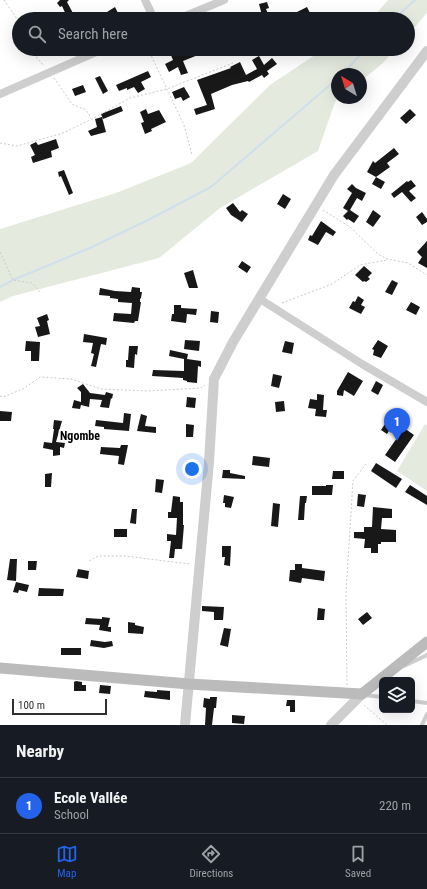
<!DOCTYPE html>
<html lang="en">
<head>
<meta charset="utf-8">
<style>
  :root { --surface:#171b24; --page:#242831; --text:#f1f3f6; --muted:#9ea1a6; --line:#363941; --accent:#2563eb }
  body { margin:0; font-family:"Roboto Condensed",sans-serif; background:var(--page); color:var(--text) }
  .controls { position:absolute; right:12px; bottom:12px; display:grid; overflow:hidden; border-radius:6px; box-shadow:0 4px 16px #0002 }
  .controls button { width:36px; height:36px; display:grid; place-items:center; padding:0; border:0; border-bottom:1px solid var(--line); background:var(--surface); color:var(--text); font:20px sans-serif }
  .compass { position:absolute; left:331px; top:68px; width:36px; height:36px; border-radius:50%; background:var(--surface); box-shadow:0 4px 16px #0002; rotate:322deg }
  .scale { position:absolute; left:12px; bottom:10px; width:95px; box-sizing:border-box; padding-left:4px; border:2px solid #313131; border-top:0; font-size:11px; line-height:14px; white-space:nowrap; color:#313131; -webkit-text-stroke:3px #fff; paint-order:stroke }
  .you { position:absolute; left:192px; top:469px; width:14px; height:14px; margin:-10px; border:3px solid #fff; border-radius:50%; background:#1a73e8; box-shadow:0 0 0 6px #1a73e833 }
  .badge { display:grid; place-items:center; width:26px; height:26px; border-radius:50%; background:var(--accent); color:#fff; font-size:13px; font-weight:700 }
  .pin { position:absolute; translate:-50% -33px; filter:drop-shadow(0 1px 2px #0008) }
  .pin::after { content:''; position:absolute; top:21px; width:14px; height:12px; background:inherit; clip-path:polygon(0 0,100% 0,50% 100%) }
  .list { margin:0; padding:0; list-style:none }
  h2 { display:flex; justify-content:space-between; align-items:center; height:52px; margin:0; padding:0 16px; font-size:17px }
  h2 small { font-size:13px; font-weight:400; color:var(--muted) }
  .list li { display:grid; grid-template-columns:26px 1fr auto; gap:12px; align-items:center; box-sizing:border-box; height:56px; padding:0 16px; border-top:1px solid var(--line) }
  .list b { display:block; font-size:15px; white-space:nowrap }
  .list p { margin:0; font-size:13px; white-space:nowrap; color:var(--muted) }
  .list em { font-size:13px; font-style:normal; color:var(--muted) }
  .icon { flex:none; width:22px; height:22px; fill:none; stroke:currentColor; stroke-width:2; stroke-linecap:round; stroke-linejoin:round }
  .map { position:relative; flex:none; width:427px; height:725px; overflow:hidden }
  .search { position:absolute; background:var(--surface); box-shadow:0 4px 16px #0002; left:12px; right:12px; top:12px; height:44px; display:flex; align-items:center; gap:10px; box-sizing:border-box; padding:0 14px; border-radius:22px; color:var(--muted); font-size:15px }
  .sheet { height:108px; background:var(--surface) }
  nav { display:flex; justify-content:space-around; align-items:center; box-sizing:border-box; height:56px; border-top:1px solid var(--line); background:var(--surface); font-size:11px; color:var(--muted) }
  nav a { display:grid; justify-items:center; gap:2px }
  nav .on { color:var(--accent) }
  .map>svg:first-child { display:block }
  .green { fill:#e4eade }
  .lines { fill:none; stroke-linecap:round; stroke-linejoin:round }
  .stream { stroke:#cfdfeb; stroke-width:2 }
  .building { fill:#181818 }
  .path { stroke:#cbcbcb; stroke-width:1; stroke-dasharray:2 2; stroke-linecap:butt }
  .service { stroke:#cecece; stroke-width:4 }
  .minor { stroke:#cecece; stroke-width:8 }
  .tertiary { stroke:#cecece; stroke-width:10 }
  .secondary { stroke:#bbb; stroke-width:11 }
  .labels { text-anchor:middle; stroke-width:4; stroke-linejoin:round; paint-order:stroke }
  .neighbourhood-label { font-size:12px; font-weight:bold; fill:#000; stroke:#fff }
</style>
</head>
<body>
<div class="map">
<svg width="427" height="725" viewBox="0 0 427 725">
  <rect width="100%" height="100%" fill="#fff"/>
  <path class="green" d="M388,0h39v13l-19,22v-16h-39l6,-4z
    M324,49h71l-12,14 -22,18v-7h-24v24h3l-5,4 -17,49 -98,57 -61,50 -146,38 -13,6v-73l116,-36 75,-30 79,-78z
    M425,424l2,1v66l-30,-20z"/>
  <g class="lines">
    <path class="stream" d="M394,19l21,-19
      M342,74l24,-25
      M0,287l13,-7 77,-32 58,-28 63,-33 126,-108"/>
  </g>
  <path class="building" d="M60,0h9l-2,2 8,15 -7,2 -6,-13 -2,1 -3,-4z
    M267,2l2,6 -3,1 4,10h-7l-4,-15z
    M115,7l6,12h-11l-3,-7z
    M307,7l5,10 -4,2h-25z
    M177,49l2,5 16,-5 3,6 -15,6 5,12 -7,2 -3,-8 -9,5 -4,-8 8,-4 -3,-7z
    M259,56l5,9 8,-7 5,6 -10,7 2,3 -5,4 -2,-3 -13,7 -1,-1 -16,4 -21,9 4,15 -19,6 -2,-6 13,-4 -10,-25 34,-12 -1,-1 10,-5 6,13 11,-6 -5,-9z
    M148,71l3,6 -10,5 4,7 -7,4 -4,-6 -7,3v-2l-8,3 -3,-6z
    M100,76l8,15 -5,3 -8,-16z
    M83,85l3,7 -11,4 -3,-7z
    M184,87l6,10 -7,4 -2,-4 -6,2 -3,-7z
    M121,106l2,5 -20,8 -2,-5z
    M146,109l2,5 11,-4 7,12 -15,7 1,2 -7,3 -4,-11 3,-1 -4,-10z
    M410,109l6,6 -10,9 -6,-6z
    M102,117l4,15 -15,4 -3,-5 9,-4 -2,-8z
    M56,139l3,9 -8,3 1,6 -19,6 -2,-6 4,-2 -5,-10 6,-3 2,3z
    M394,148l5,6 -12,9 3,4 -14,10 9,5 -4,7 -9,-5 4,-7 -9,-5 6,-11 2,2z
    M64,170l9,23 -4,2 -8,-19 -2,1 -1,-5z
    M411,180l5,6 -7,5 7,7 -5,4 -9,-10 -8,6 -3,-4 16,-13 1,1z
    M352,184l4,4 10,5 -4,8 -5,-3 -7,12 9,6 -5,7 -6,-4 -1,1 -4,-4 5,-5 -5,-3 9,-15 -5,-4z
    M283,194l8,5 -6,10 -8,-5z
    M233,203l7,9 2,-2 6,4 -6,8 -11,-7 -5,-7z
    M373,210l8,6 -8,11 -7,-5z
    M422,212l5,7v3l-5,3 -6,-8z
    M321,221l15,11 -3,4 -7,-4 -8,13 -10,-5 2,-5 2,1z
    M427,241v27l-9,-5 4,-6 -5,-5z
    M242,261l9,6 -4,6 -9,-6z
    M364,266l8,7 -4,4 2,2 -4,3 -2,-1 -1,1 -8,-7z
    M193,270l5,18h-9l-5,-15z
    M392,280l6,3 -6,12 -7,-3z
    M132,287l8,1v4h2l-1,6 -1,1v3h1l-3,19h-3l-1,2 -21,-2 1,-8 17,1 1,-11 -14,-1v-3l-8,-1v-2l-11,-1 1,-7 15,3 16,1z
    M358,296l6,4 -3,5 4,2 -4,7 -12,-6 4,-7 2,1z
    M411,302l9,5 -4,8 -10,-5z
    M174,305h7v3l16,1 -1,6 -9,-1 -1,9 -15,-2 1,-7h2z
    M211,311l8,1 -1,11 -8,-1z
    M47,314l2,6 -2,1 3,13 -12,3 -3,-10 5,-1 -3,-8z
    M84,334l23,4 -1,7 -5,-1 -5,23 -5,-1 3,-12 -3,-1 2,-10 -10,-1z
    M185,340l15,1 -1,10 -15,-2z
    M378,340l10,6 -7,12 -8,-3 1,-5 -2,-1z
    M26,341l14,1 -1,19h-8v-10h-6z
    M285,341l9,2 -2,11 -10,-2z
    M129,346h9l-1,9 -2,-1 -1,14 -8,-1v-7h2z
    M170,350l18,4 -1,5 14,2v6l-3,-1 -1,17 -10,-1v-1l-4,-1v-2l-31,-2 1,-6 31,1v-12l-15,-3z
    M348,372l15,9 -9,15 -10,-6 -1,6 -6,-1v-4z
    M273,374l9,2 -3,12 -8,-2z
    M376,381l7,4 -5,10 -7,-4z
    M83,384l7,9 15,2 1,-3 7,2 -1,5 -1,-1 -2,10 -9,-1 2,-7 -12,-1 -1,8 -8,-2 -1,4 -8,-1 2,-8 7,2v-10l-4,-4z
    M317,394l7,1 -1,15h4l-1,7 -11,-1 1,-7 -8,-1 2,-9 7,1z
    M187,397l9,1 -1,10 -9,-1z
    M284,401l1,10 -9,1 -1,-10z
    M0,411l12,1 -1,9h-11z
    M124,413l7,1 -2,17 -25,-2v-2l-9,-1 1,-6 27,3z
    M141,414l6,2 -2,10 11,1v6l-19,-2z
    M54,420l8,1 -6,21 9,1 -1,5 -4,-1v8l-7,1v-6l-10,-2 1,-6 8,1 2,-14h-1z
    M387,421l6,3 -6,10 -6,-4z
    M186,424l8,1 -1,12h-7z
    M404,428l10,7 -19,27 -10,-7z
    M121,445h7l-4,20 -6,-1 1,-8 -19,-2 1,-7 19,1z
    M253,456l17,2 -1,9 -17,-2z
    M376,463l26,16 -6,9 -25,-17z
    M223,470h7v3l15,3v3l-23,-1z
    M333,471h11v8h-12z
    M52,473l-1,14h-6v-13z
    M156,479l8,1 -2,13 -7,-1z
    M326,485h7l-1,10h-20v-9h14z
    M410,485l17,11v9l-22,-13z
    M358,494l8,1 -2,12 -7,-1z
    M224,495l10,2 -3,11 -6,-1v-4h-2z
    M173,496l7,1v5h3v23h1l-2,24h-7l-1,9h-5l2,-17h-4v-7l9,1 1,-17h-9v-6h3z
    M300,496h7l-1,7h-1l-1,17h-6z
    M273,503l7,1 -2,23 -7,-1z
    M373,507l19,2v9h-10l-1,11 15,1v12h-15v2h-3v9h-7v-5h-7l1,-9 -11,-1v-6h10v-5h8z
    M132,509h5l-1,15 -6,-1z
    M114,529h13v8h-13z
    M222,546h9l-1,20 -6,-1 1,-8h-3z
    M10,559h7l-1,22 -9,-1z
    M28,561h9l-1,9h-8z
    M295,564h7v4l23,3 -1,10 -22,-3 -1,5 -12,-2 1,-11h5z
    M78,569l11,2 -1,8 -12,-2z
    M16,582l13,3 -2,7 -8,-2 -1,3 -5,-1z
    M39,588l25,1 -1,7h-25z
    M202,606l22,1 -1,13h-9v-8l-12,-1z
    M318,608l7,1 -1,11h-7z
    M367,612l5,6 -9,7 -5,-6z
    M102,617l8,1 -2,9h3v5l-12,-2 1,-5 -15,-1 1,-6 16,1z
    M128,622l7,1v2l9,2 -1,7 -15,-1z
    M224,628l7,1 -3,18 -8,-2z
    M91,640l14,2 7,-1 1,5 -9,2 -14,-2z
    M61,648h20v7h-20z
    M76,681l6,1v3h4v6h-12v-9z
    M100,685l11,1 -1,8 -11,-1z
    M157,690l13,1v9l-26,-3 1,-6 12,1z
    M210,697h7l-1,11h-2l-2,17h-7l1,-17 -3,-1 1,-9 6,1z
    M287,700h8v12h-5v-6h-4z
    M232,715l13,1 -1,8 -12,-1z"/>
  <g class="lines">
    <path class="path" d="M4,0l15,22
      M34,49l3,9 7,8
      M72,49l4,4
      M148,49l36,76 8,30
      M54,78l18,26 14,6 5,8
      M0,143l17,3 46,-13 29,-14 38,-21 37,-9 66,-26
      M323,210l27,17 28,27 9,5 21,4 19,12
      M0,252l13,28 19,3 8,9
      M282,303l50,-19 28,-19 27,-5
      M0,396l3,1 20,-8 17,-12 31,2 30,10 46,2 54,-3 4,-3
      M89,561l9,-5h27l65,8
      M347,685l-1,-93 7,-111 13,-17
      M364,705l23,20"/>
    <path class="service" d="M404,666l23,-11
      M364,695l18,2
      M412,701l15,2
      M422,725l5,-11"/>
    <path class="minor" d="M145,0l9,19
      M178,19l46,-19
      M0,94l103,-45
      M260,299l102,65 65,38"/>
    <path class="tertiary" d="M185,725l24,-263 5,-83 19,-37 101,-167 93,-124
      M331,725l31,-31"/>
    <path class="secondary" d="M0,668l189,16 173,10 65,-52"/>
  </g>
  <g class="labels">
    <g class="neighbourhood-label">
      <text x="80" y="440">Ngombe</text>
    </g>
  </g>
</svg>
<div class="controls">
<button><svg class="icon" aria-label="layers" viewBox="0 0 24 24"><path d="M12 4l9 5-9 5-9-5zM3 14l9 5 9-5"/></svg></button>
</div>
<svg class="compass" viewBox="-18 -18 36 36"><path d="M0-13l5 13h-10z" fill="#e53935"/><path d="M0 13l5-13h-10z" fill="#9ea1a6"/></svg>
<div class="scale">100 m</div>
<div class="you"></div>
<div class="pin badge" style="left:397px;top:441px">1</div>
<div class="search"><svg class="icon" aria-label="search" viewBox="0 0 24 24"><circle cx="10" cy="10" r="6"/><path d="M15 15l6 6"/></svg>Search here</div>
</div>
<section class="sheet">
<h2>Nearby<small></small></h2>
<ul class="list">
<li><span class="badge">1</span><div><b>Ecole Vallée</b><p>School</p></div><em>220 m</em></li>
</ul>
</section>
<nav>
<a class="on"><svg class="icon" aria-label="map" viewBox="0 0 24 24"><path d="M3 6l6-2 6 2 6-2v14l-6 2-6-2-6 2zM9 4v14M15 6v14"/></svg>Map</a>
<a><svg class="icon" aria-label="directions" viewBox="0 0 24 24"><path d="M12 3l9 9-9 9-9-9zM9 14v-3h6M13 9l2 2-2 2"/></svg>Directions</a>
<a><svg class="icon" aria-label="saved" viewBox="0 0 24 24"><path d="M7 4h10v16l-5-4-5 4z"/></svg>Saved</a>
</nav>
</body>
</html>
